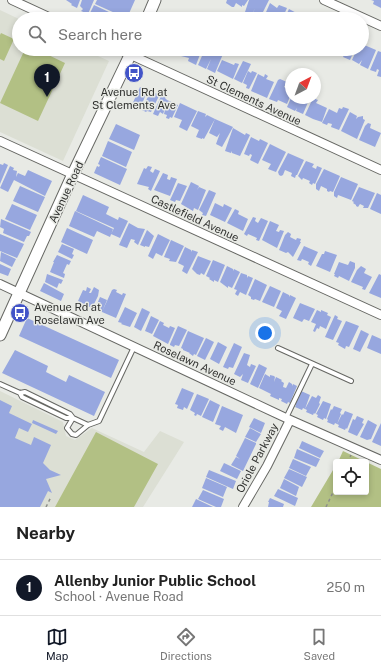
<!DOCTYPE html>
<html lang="en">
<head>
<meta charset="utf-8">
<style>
  :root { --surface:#fff; --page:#f6f6f6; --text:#222; --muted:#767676; --line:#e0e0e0; --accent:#111827 }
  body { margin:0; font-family:"Public Sans",sans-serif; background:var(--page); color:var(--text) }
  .controls { position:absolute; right:12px; bottom:12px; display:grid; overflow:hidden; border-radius:4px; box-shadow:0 2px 6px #0003 }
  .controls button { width:36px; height:36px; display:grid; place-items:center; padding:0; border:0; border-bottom:1px solid var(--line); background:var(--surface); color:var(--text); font:20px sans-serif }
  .compass { position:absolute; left:285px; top:68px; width:36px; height:36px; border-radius:50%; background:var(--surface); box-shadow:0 2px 6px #0003; rotate:41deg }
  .you { position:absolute; left:265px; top:333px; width:14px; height:14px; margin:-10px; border:3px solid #fff; border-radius:50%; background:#1a73e8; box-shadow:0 0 0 6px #1a73e833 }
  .badge { display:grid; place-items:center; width:26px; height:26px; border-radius:50%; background:var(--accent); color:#fff; font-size:13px; font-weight:700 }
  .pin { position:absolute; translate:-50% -33px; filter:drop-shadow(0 1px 2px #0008) }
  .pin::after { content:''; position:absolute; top:21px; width:14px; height:12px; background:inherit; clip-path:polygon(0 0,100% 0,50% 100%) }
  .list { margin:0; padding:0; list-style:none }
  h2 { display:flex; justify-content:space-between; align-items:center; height:52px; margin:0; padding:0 16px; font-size:17px }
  h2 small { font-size:13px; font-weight:400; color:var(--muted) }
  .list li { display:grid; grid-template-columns:26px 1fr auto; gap:12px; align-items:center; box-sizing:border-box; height:56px; padding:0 16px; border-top:1px solid var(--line) }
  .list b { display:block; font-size:15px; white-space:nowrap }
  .list p { margin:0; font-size:13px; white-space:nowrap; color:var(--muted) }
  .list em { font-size:13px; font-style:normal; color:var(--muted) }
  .icon { flex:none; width:22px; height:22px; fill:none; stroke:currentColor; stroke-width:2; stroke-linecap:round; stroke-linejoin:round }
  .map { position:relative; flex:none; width:381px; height:507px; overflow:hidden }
  .search { position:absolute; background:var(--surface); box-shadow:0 2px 6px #0003; left:12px; right:12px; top:12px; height:44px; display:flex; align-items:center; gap:10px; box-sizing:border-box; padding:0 14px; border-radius:22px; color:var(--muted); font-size:15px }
  .sheet { height:108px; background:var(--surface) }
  nav { display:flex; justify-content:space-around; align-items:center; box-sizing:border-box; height:56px; border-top:1px solid var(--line); background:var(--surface); font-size:11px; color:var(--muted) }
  nav a { display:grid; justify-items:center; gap:2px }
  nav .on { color:var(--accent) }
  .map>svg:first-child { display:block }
  .built { fill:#dcdfd4 }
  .green { fill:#b2c084 }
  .building { fill:#97a7df }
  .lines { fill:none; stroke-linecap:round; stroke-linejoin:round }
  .lane-casing { stroke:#666763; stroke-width:6 }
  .street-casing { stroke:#666763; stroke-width:10 }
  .secondary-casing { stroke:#666763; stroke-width:13 }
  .path { stroke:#8d8f8b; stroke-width:1.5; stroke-dasharray:3 3; stroke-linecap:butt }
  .lane { stroke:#fff; stroke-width:4 }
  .street { stroke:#fff; stroke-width:8 }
  .secondary { stroke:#fff; stroke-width:11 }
  .labels { text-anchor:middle; stroke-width:3; stroke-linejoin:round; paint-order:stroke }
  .poi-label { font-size:11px; fill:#30312f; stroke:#e8eae5 }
  .street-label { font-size:11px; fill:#30312f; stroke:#e8eae5 }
</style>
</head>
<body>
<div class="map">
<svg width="381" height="507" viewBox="0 0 381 507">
  <rect width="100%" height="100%" fill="#e8eae5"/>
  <path class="built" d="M0,10l19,9v30h64l26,12 -46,100 -63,-29z
    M0,391l63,31 3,14 9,4 17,-12 52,24 16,-21 24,11 -41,65h-143z"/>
  <path class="green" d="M1,33l13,6 -10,22 -4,-2v-24z
    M25,49h11l29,14 -27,58 -38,-18z
    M96,432l62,32 -24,43h-79z
    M343,451l38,18v38h-70l25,-42v27h30v-30h-28z"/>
  <path class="building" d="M66,0h14l-3,8 -6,-3 1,-1z
    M82,0h12l-6,14 -7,-3 2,-2 -3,-3z
    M97,0h38l-8,18h-1l-31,-14z
    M227,0h21l-4,6 -2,-1v2l-6,-4 -2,4h-2l-6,-4z
    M249,0h20l-9,18h-9l4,-10 -4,9 -7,-2z
    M371,0h10v8l-8,-4 1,-3z
    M270,3l7,5 2,-3 8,3 -5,11h-19z
    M94,5l30,14h-25v-2l-9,-4z
    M289,9l15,8v2h-20z
    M362,44l14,6 -8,19 -8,-4 2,-5 -3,4 -7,-4 5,-11h5z
    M183,49h19l-6,16 -8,-4 1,-3 -8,-2z
    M205,49h9l-3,6 2,1 2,-6 8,4 -8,19 -8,-4 4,-10 -5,10 -8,-4z
    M337,49h18l-5,11 -7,-3 2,-4z
    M378,51l3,1v25l-4,-1 2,-6 -2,-1 -1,3 -6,-2z
    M222,60l12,5 1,-2 4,1 -6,15 -16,-8z
    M243,61l8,3 -9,19 -8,-4z
    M248,71l3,2 1,-2 5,2 -8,16 -3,-1 1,-3 -4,-2z
    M258,74l6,3 1,-3 3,2 -2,3 8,3 -7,16 -16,-7z
    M280,79l7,3 -3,5 7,3v4l-4,10 -9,-4 -1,2 -8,-3 9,-19z
    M140,87l8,2 -6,15 -4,6 -7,-3z
    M150,92l9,2v2l-8,16 -4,-1 -1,1 -4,-2z
    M162,94l4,2 -1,2 2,2 11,5 -6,13 -2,-1 -1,2 -3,-1 1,-3 -3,-1 2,-8 -3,8 -3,-2 -2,4 -5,-2z
    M291,98h17v1l1,1 -6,14 -7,-3 1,-3 -2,3 -8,-4z
    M313,98l5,2 -2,3 11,5 -5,14 -9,-3 2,-6 -2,6 -8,-4z
    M180,103l17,8 -10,20 -8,-4 3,-7 -8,-3z
    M343,107l6,2 -10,21 -8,-3 1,-3 -4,-1 -1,2 -5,-2 7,-14 8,4 2,-5 3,1z
    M198,111l8,3 -1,3 2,-2 8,4 -11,20 -2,-1v1l-6,-2 3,-7 -8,-4z
    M350,112l7,4 -1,3 2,-2 5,-1v3l2,1 -8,19 -16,-8z
    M215,119l18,8 -11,20 -6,-3 4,-11 -3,4 -8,-4z
    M368,123l3,1 -1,4 11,5 -6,14 -16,-7 6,-14z
    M116,124l24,11 -6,15 -25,-11z
    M233,128l12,7 1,-2 4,2 -10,21 -8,-3v-2l-1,2 -6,-2z
    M251,137l8,4 1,-2 8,4 -10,21 -8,-4 2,-5 -2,-1 -1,2 -5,-2z
    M108,141l24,11 -6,15 -24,-11z
    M270,144l16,8 -10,20 -8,-3 3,-5 -9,-4z
    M288,153l16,7 -7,15h-1l-1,3 -4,-2 1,-3 -7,-3 -2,5 -2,1 -2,-1 -1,-3z
    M101,157l26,12 -7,16 -26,-12 3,-7 2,1 1,-2 -2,-1z
    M306,161l8,3 -2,3 4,2 1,-3 5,2 -7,16 -2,-1 -1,2 -3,-2 1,-2 -7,-3 -1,2 -4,-4z
    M4,163l4,2 -8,19v-20l3,1z
    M10,166l4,2 -1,2 4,1 -1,6 2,-4 7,3 3,-6 24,11 -7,15 -31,-16 -6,12 -8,-4z
    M148,166l4,1 -2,4 3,2 2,-4 5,2 -9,20 -3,-2 1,-2 -12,-3 7,-16 2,1z
    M324,169l16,7 -7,16 -3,-1 -1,1 -2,-1v-2l-6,-3 -2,5 -3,-2v-5z
    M163,173l5,2 -1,4 3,1 1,-3 6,2 -7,17 -16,-6z
    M341,177l17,7 -7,16 -13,-5 -1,3 -3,-2v-4z
    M191,182l8,4 -2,4 2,-3 7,3 -8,20 -4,-2 -1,3 -12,-7z
    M178,183l9,3 -7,15 -4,-1 -1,2 -5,-2z
    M20,186l25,11 -7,15 -25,-11z
    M359,187l16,6 -7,15h-5l1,-2 -4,-2 -2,3 -2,-1v-1l-3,-2 1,-1 -2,-1z
    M209,190l7,3 -10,23 -4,-1 1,-2 -4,-3z
    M377,193l4,2v19l-11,-5z
    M83,195l26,12 -3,7 12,6 1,-3 9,4 -8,17 -9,-4 3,-6 -38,-17z
    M215,203l8,4 1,-3 8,4 -7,14 -15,-7z
    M12,204l25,11 -7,15 -25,-11z
    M235,209l4,2 -1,3 10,5 -5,12 -16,-8z
    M75,211l38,18 -3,8 -13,-6 -3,6 -25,-11z
    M253,217l3,1 -1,3 3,2 3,-5 7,3 -9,20 -3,-1 1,-2 -9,-4 -1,2 -3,-2z
    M1,219l28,12 2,1 -2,4h-2l-3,6 -21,-9 1,-4 -4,-2z
    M270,221l9,4 -3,6 3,1 1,-2 4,1 -7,17 -15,-8z
    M129,223l9,5 7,1 -7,16 -4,-3 1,-2 -4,-1 -4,9 -8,-3z
    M67,228l26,12 -6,14 -26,-12z
    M147,230l7,6 -5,11 -4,-1v1l-5,-2z
    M288,232l3,2 -1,3 6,3 1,-2 4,1 -1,3h1l-8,15 -5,-5 -2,1 -7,-3 6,-15z
    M0,234l24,10 -7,14 -17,-7z
    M158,234l12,6 -8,16 -6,-3 -3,6 -5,-3z
    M171,240l13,6 -8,16 -7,-1 1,-2 -6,-2z
    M62,244l12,5 -2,5 2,1 -2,4 -14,-7z
    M304,246l14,6 -7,14 -3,-2 1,-2 -7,-3 -1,2 -4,-1z
    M185,247l6,3v2l1,-2 6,2 -11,22 -5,-3 2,-5 -6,-3z
    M325,251l12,4 -7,17 -14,-6 6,-12h2z
    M1,252l15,7 -4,8 -12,-6z
    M57,255l14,6 -2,4 -2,-1 -4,9 2,1 -1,4 -14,-6 4,-10h-1z
    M198,256l13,5 -7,14 -3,-2 -1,2 -3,-1 -5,-5z
    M213,260l12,5 -7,17 -4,-2v2l-5,-3 1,-1 -4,-2z
    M350,261l5,2v5l-6,13 -10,-5 -1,2 -4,-2 1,-2h-1l5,-12 9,3z
    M0,264l11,5 -3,7 -8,-3z
    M227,266l6,3v2l1,-2 6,3 -8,16 -4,-2v2l-8,-6z
    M361,266l5,3 -2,4 8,4 -7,13 -3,-1 1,-2 -12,-5 6,-12z
    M241,273l6,2v3l1,-2 5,2 -7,17 -6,-3 -2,4 -3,-2 2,-4 -3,-1z
    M47,274l16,6 -2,4 -2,-1 -2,5 -12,-6z
    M379,274l2,1v23l-12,-5z
    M255,279l12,6 -7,16 -5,-2 -1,1 -3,-1v-2l-3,-2z
    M44,283l20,11 -3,7 -21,-10z
    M270,286l11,5 -7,16 -12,-5z
    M87,287l4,2 -2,4h2l3,-6 5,3 -1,6 -6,12 -14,-7 5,-11 3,1z
    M114,289l3,1 -1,2 6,3 1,-2 3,1 -10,24 -14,-6 10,-22z
    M283,292l6,3v2l1,-2 6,3 -10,21 -7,-3 3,-5 -6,-3z
    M100,297l7,3 -5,12 -7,-3z
    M300,303l15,6 -6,12 -5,-2 -2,3 -9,-4z
    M125,307l12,6 -7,14 -9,-3 1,-1 -4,-1z
    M142,308l8,4 -9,19 -7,-4z
    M317,310l4,2v-2l7,3 -1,2 4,2 -5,12 -6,-3 -1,3 -2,-1 -2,4 -2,-1 3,-7 -5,-2z
    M335,315l3,2 -1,2 5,2 -9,19 -8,-3z
    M151,316l8,4 -7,14 -7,-3z
    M27,318l92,42 -8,18 -92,-42z
    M160,321l4,2 -1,2 6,3 1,-2 5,2 -7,16 -15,-8z
    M346,321l13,5 -10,21 -3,-1 -1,3 -7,-4 1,-2 -3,-1z
    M178,326l9,4 -8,16 -4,-1 -1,2 -4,-2v-1z
    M361,330l8,4 -9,18 -7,-3z
    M188,331l16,7 -8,17 -2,-1 -1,2 -4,-3h1l-7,-3v-1l-2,-1z
    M372,335l9,4v15l-14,-6z
    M206,338l8,4 -9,18 -8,-4z
    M218,342l9,5 -8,17 -9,-5z
    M234,343l8,4 -9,21 -4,-1 -1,2 -5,-2z
    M15,350l33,16 -2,6 20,10 3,-7 36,17 -11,24 -92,-43z
    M244,353l6,2 -3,10 3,2 1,-3 5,2 -8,17 -7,-3 2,-6 -3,3 -6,-3z
    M259,364l8,4 -9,20 -8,-4z
    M265,374l5,3v-2l4,1 1,1 -1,5 2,-5 6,3 -1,1 3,2 -1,4 3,1 3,-6 3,2v2l1,-2 4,2 -7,17 -2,-1 -1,2 -6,-3 1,-2 -3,-1v2l-9,-4 1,-2 -12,-6z
    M182,388l12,5 -7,16 -3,-2 -1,3 -6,-2 1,-3 -3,-1z
    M301,391l9,4 -5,14 -2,-1 -1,2 -7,-3 1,-2 -2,-1z
    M197,394l12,5 -8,17 -4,-2 -1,2 -2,-1 1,-2 -5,-3z
    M318,395l3,2 -2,6 1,1 -5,10 -1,-1 -1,2 -7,-3 1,-2 -2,-1 7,-13 4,2z
    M0,400l12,6 -3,7 23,11 -4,8 -9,-4 -4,10 16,7 3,-8 17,8 -8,18 7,7 11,5 -15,4 6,14 -4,-2 -8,16h-40z
    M210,400l10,5 -7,17 -11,-5z
    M323,401l8,3 -5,15 -2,-1 -1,2 -6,-3 1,-2 -2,-1z
    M222,406l21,9 -7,18 -11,-6 -2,4 -4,-2 2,-3 -6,-2z
    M334,406l8,3 -2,4 1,1 -4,10 -2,-1 -1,2 -7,-3 1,-2 -1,-1 4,-10 1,1z
    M345,411l8,3 -6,15 -1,-1 -1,2 -7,-3 1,-2 -2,-1 5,-10 1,1z
    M357,416l7,3 -2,4 2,1 -7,12 -9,-4 5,-13 2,1z
    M254,418l11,5 -4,10 -12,-6z
    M33,420l25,11 -2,3 -24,-11z
    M368,420l9,5 -6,14 -4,1 -7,-3z
    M381,423v23l-9,-4z
    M250,428l11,6 -5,8 -11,-5z
    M245,438l11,5v1l-13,27 -12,-6 5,-8 4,2 -4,-3z
    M302,441l22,10 -4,7 -21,-10z
    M297,449l23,10 -4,8 -22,-9z
    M293,459l18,8 -5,9 -17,-8z
    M224,463l17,8 -4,8 -17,-8z
    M289,469l18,8 -5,10 -18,-9z
    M209,470l27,11 -3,8 -27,-12z
    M206,478l21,9 -4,10 -21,-9z
    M284,479l15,8 -3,9 -16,-8z
    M278,489l20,9 -3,8 -21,-10z
    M203,490l21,9 -3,8h-5l-18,-8z
    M270,498l14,6 -1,3h-15l1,-5h-1z
    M196,499l17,8h-21z"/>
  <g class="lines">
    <g class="lane-casing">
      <path id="lane" d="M278,348l73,33
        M0,384l20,9 5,-1 45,22 3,4
        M20,393l2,4 44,21h7l15,7
        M73,418l-6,10 5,6 4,1 12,-10 11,-4 35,-74
        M286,418l26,-54"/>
    </g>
    <g class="street-casing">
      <path id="street" d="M12,0l41,19
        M324,0l57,26
        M118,49l263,121
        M0,141l381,174
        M0,284l286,134 95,42
        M243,507l24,-41 23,-46"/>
    </g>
    <g class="secondary-casing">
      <path id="secondary" d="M147,19l8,-19
        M0,335l73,-161 60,-125"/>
    </g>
    <path class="path" d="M347,462l4,-7
      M46,507l5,-10
      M326,507l10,-21"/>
    <use href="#lane" class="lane"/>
    <use href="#street" class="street"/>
    <use href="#secondary" class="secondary"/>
  </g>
  <defs>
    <g id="bus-disc" transform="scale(1)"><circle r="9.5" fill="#4254c8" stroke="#e8eae5"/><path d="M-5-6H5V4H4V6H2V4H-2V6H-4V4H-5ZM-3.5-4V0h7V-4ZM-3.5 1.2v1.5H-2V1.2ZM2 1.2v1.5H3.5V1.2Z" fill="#fff"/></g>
  </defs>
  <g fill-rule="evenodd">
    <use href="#bus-disc" x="134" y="73"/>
    <use href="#bus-disc" x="20" y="313"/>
  </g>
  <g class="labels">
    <g class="poi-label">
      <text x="134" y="96">Avenue Rd at<tspan x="134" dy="13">St Clements Ave</tspan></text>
      <text x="34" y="311" text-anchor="start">Avenue Rd at<tspan x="34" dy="13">Roselawn Ave</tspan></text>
    </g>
    <g class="street-label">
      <text transform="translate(254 100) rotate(25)" y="4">St Clements Avenue</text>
      <text transform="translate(66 192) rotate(-65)" y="4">Avenue Road</text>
      <text transform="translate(195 218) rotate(25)" y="4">Castlefield Avenue</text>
      <text transform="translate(195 363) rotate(25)" y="4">Roselawn Avenue</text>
      <text transform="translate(257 458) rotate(-62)" y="4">Oriole Parkway</text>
    </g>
  </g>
</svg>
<div class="controls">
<button><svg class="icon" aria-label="locate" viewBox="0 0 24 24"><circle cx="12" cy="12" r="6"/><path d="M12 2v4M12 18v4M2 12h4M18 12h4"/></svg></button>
</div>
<svg class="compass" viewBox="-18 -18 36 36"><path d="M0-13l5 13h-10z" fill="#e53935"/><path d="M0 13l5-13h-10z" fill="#767676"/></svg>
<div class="you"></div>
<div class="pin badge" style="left:47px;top:97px">1</div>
<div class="search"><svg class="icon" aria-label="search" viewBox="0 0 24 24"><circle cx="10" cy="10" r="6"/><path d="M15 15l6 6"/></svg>Search here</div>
</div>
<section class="sheet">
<h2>Nearby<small></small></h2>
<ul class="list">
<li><span class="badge">1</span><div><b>Allenby Junior Public School</b><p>School · Avenue Road</p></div><em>250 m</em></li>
</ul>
</section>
<nav>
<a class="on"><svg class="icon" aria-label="map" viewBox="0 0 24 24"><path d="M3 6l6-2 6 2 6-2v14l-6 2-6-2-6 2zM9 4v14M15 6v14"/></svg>Map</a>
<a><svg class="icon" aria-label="directions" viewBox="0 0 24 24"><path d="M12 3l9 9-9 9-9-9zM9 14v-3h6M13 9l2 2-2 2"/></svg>Directions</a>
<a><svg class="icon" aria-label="saved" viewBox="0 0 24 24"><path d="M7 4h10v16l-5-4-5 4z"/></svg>Saved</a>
</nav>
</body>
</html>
